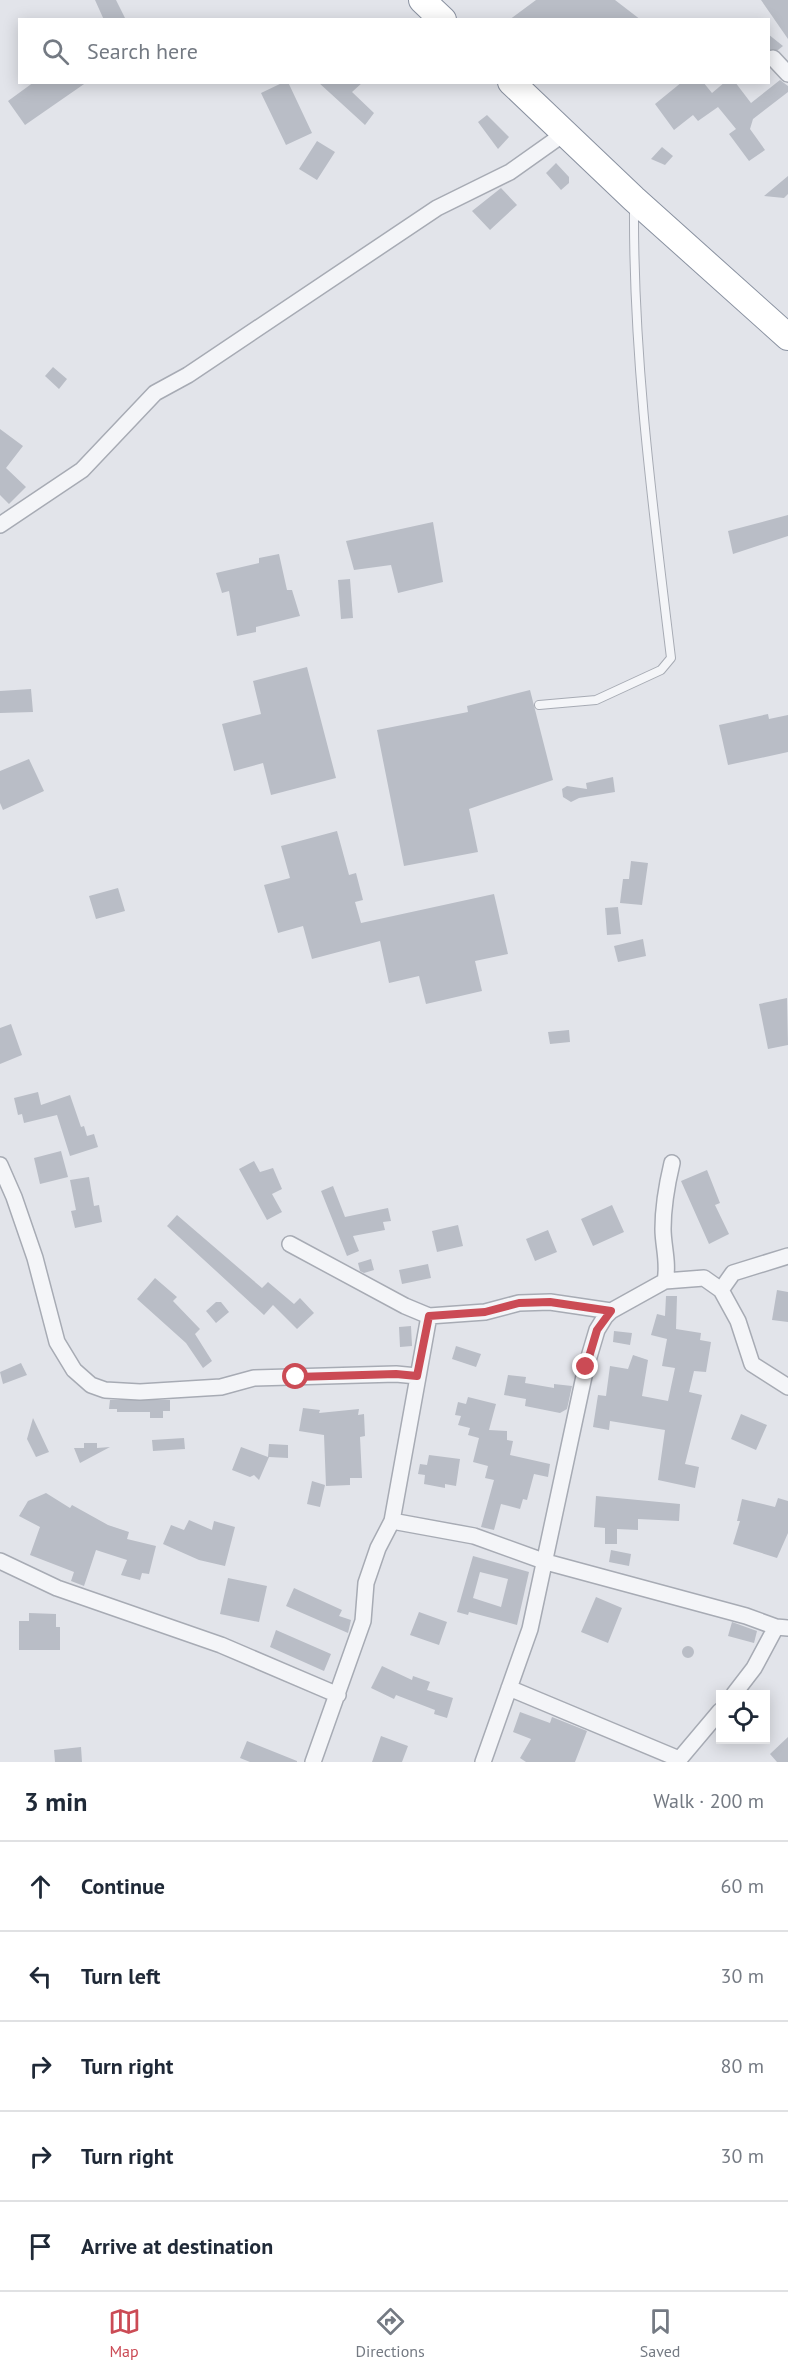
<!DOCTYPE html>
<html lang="en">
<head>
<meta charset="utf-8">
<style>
  :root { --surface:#fff; --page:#f2f2f3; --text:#1f2937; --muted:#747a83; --line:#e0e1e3; --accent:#cb4b55 }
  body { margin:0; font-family:"PT Sans",sans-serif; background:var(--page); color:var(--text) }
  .controls { position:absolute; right:18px; bottom:18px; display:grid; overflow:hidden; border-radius:0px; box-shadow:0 3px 15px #0003 }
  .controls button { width:54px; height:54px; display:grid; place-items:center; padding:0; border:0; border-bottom:2px solid var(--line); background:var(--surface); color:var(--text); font:30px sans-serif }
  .stop { position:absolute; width:18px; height:18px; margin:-14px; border:4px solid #cb4b55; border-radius:50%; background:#fff }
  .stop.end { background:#cb4b55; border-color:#fff; box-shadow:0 2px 6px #0008 }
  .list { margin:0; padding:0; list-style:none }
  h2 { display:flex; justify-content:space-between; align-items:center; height:78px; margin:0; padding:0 24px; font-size:26px }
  h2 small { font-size:20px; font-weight:400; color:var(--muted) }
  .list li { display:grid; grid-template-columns:39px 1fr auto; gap:18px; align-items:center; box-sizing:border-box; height:90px; padding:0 24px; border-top:2px solid var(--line) }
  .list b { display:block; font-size:22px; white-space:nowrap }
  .list em { font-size:20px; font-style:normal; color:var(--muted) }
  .icon { flex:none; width:33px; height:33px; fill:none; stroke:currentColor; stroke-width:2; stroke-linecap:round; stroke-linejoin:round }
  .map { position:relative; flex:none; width:788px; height:1762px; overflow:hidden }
  .search { position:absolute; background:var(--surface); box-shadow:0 3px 15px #0003; left:18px; right:18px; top:18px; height:66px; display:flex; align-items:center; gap:15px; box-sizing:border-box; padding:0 21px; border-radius:0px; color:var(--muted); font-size:22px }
  .sheet { height:528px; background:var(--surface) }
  nav { display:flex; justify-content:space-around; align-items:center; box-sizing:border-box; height:84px; border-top:2px solid var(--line); background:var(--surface); font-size:16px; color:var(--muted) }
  nav a { display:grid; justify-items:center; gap:3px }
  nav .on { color:var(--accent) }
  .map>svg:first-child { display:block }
  .building { fill:#b9bdc6; fill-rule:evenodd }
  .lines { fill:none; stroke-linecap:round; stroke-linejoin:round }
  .service-casing { stroke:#a7abb4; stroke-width:10 }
  .minor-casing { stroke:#a7abb4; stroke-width:18 }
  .trunk-casing { stroke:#8991a0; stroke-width:28 }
  .service { stroke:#f4f5f8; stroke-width:8 }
  .minor { stroke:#f4f5f8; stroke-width:15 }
  .trunk { stroke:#fff; stroke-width:26 }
  .route { stroke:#cb4b55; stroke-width:8 }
</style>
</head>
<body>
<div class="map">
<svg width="788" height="1762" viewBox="0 0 788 1762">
  <rect width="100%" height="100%" fill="#e2e4ea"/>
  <path class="building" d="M95,0h21l10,20h-22z
    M536,0h79l26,20h-132z
    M761,0h27v39z
    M768,34l15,12 -5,4h-10z
    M780,80l8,6v6l-35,27 -3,10 15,21 -16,11 -20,-27 7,-5 -18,-22 -20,14 -5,-6 -19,15 -19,-26 27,-22h21l9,11 13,-11h10l16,21z
    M34,82h53l-62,43 -17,-24z
    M284,82h4l24,51 -26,12 -25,-52z
    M318,82h45l-11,10 22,21 -9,12z
    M487,115l22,22 -11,12 -20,-27z
    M317,141l18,11 -18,28 -18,-11z
    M662,147l11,9 -8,9 -14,-6z
    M556,163l13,14v6l-8,7 -15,-17z
    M788,176v18l-4,4 -20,-2z
    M501,188l16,17 -27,25 -18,-19z
    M53,367l14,12 -8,10 -14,-13z
    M0,429l23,17 -17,22 20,19 -17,17 -9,-9z
    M788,515v21l-55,18 -5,-23z
    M433,522l10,60 -45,11 -7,-28 -37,5 -8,-29z
    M279,554l8,36h5l8,26 -44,11v5l-19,4 -8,-45 -7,2 -6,-20 43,-10v-5z
    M350,579l3,39 -12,1 -3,-39z
    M307,667l29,111 -65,17 -8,-32 -29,8 -12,-47 39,-10 -8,-33z
    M31,689l2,23 -33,1v-22z
    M530,690l23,90 -84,29 9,43 -74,14 -27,-136 91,-18 -1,-6z
    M768,714l1,5 19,-4v37l-60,13 -9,-40z
    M29,759l15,32 -41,19 -3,-7v-32z
    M613,777l2,15 -36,6 -8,4 -8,-5 -1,-8 5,-3 20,3 -1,-6z
    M337,831l12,44 7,-2 7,27 -8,2 6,21 133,-29 14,60 -33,7 7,30 -56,13 -7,-28 -30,7 -9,-42 -68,18 -9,-33 -25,7 -14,-48 26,-7 -9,-32z
    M631,861l17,2 -6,42 -22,-2 3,-24h6z
    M118,888l7,23 -29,8 -7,-23z
    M618,907l3,27 -14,1 -2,-27z
    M643,939l3,17 -28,6 -4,-16z
    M787,998l1,47 -20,4 -9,-45z
    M11,1024l11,31 -22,9v-36z
    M569,1030l1,12 -20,2 -2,-12z
    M38,1092l3,13 29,-10 11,32 3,-1 3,10 7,-2 4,13 -28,9 -13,-41 -33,8 -2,-9 -4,1 -4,-17z
    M61,1151l7,26 -28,7 -6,-26z
    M254,1161l6,11 13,-4 9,21 -10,5 10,18 -15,8 -28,-51z
    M707,1170l13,33 -5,2 14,29 -20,10 -28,-63z
    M89,1177l5,29 5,-1 3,17 -27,6 -4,-17 5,-1 -6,-30z
    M333,1186l12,31 43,-9 3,13 -8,1 2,8 -32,6 6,15 -12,5 -26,-65z
    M612,1205l12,27 -31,14 -12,-27z
    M177,1215l85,73 6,-6 26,22 6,-6 14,15 -17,16 -24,-24 -9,10 -97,-89z
    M458,1225l5,21 -26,6 -5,-21z
    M548,1230l9,22 -22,9 -9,-22z
    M371,1259l3,11 -10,3 -4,-2 -2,-8z
    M428,1264l3,14 -29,6 -3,-14z
    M155,1278l22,19 -4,4 27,28 -5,5 17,27 -9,7 -17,-25 -49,-44z
    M777,1290l11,2v30l-16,-2z
    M666,1296h11l-1,33 25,4 -1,7 11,2 -5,30 -12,-1 -5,21 13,3 -17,69 14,3 -4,21 -37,-8 7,-50 -55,-9 -1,9 -16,-3 5,-32 8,1 4,-30 18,3 5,-14 15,5 -6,36 26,5 7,-33 -13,-2 5,-27 -16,-4 6,-21 8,2z
    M216,1302h5l8,10 -13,11 -10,-12z
    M411,1326l1,20 -12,1 -1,-20z
    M614,1331l18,2 -2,12 -17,-3z
    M456,1346l25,8 -5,13 -24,-8z
    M21,1363l6,12 -24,9 -3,-12z
    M508,1375l18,2 -1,6 29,5v-4l18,2 -5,23 -7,4 -35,-7 1,-7 -22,-4z
    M468,1397l28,7 -7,26 18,1v9l6,1 -3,14 40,9 -2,13 -14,-3 -7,26 -4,-1 -3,10 -19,-5 -7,26 -13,-3 13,-47 -9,-2 3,-12 -15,-4 6,-24 -11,-3 2,-7 -12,-3 3,-9 -6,-1 3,-13 8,2z
    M110,1400h60v11h-7v7h-13v-6h-33v-3h-8z
    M303,1408l17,2 -1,3 40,-4 -1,6 6,-1 1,22 -5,1 2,41h-12v7l-24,1 -2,-51 -25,-4z
    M741,1414l26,11 -11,25 -25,-11z
    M33,1418l16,34 -13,5 -9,-18z
    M184,1438l1,11 -32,2 -1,-11z
    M84,1443h13v5l13,-1 -30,16 -6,-15h10z
    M269,1444l19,1v13l-19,-1 -10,23 -5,-5 -4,2 -18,-7 9,-23 27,10z
    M429,1455l31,4 -4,27 -11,-2v4l-21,-4 1,-9 -7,-1 2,-10 7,1z
    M312,1481l13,4 -5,22 -13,-3z
    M46,1493l24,15 2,-3 36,20 21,7 -2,7 29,7 -7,28 -7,-1 -2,7 -19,-5 6,-15 -31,-10 -12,36 -13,-5 3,-9 -44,-17 10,-28 -21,-11 9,-15z
    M596,1496l84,8 -1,17 -41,-2v11l-21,-1v15h-12v-16l-11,-1z
    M778,1498l10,3v32l-11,25 -44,-14 7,-23h-3l5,-22 33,8z
    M189,1520l23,10 2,-9 21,6 -10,39 -26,-6 -36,-16 8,-19 13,5z
    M611,1550l20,4 -2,12 -20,-4z
    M473,1556l56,16 -12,53 -48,-13 -1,3 -11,-3zM480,1572l28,7 -7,28 -28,-9z
    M228,1578l39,8 -8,36 -39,-8z
    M294,1588l48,22 -3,6 12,4 -3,13 -62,-27z
    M596,1597l26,11 -14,35 -27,-11z
    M419,1612l28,10 -8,23 -29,-10z
    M29,1613l27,1v13h4v23h-41v-29h10z
    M732,1622l25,9 -3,12 -26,-7z
    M276,1630l55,24 -7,17 -54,-24z
    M682 1652a6 6 0 1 1 12 0a6 6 0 1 1-12 0Z
    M382,1666l30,14 1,-4 17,6 -3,8 26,8 -6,20 -13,-4 1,-4 -39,-15 -2,4 -23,-11z
    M520,1712l30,11 2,-6 35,14 -12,31h-49l-6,-4 11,-19 -18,-7z
    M381,1736l27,10 -6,16h-30z
    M788,1737v25h-11l-7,-8z
    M247,1741l50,20v1h-47l-10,-4z
    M81,1747l1,15h-27l-1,-12z"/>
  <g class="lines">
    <g class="service-casing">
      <path id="service" d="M539,705l57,-5 65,-30 10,-12c-18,-150 -38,-300 -37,-452"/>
    </g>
    <g class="minor-casing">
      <path id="minor" d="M773,58l15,16
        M0,525l82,-55 73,-77 33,-18 249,-167 73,-36 55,-39
        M672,1163c-5,21 -9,43 -9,66 0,17 6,34 2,52l39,-3 17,12 17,31 14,43 36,23
        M0,1165l14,32 21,61 22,84 17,28 17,15 14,5 35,2 81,-5 33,-9 142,-4 21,2
        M290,1244l115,62 24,10 56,-4 34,-9 31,-1 61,9
        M721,1290l12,-17 55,-17
        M392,1521l82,15 72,26 200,54 30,11 12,1
        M0,1561l57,27 164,57 117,50
        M509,1688l170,71
        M734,1694l20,-26 22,-41
        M313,1762l50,-141 3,-38 12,-35 14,-27 37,-205
        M483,1762l47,-133 56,-262 11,-37 8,-13 6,-6 54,-30
        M677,1762l43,-51"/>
    </g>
    <g class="trunk-casing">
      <path id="trunk" d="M422,0l21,20
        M511,82l123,117 154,138"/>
    </g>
    <use href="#service" class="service"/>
    <use href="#minor" class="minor"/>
    <use href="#trunk" class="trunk"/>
  </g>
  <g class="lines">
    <path class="route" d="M296,1377l100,-3 21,2 12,-60 56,-4 34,-9 31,-1 61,9 -14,19 -11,37"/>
  </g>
</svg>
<div class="controls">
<button><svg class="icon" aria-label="locate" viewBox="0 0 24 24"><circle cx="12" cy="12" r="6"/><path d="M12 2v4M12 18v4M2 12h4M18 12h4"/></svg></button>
</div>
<div class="stop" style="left:296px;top:1377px"></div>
<div class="stop end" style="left:586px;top:1367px"></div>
<div class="search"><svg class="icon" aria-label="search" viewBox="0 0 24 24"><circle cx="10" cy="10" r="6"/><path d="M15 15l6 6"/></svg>Search here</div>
</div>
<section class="sheet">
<h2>3 min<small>Walk · 200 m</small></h2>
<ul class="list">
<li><svg class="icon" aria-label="ahead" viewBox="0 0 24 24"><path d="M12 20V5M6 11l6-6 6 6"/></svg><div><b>Continue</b></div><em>60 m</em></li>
<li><svg class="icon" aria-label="left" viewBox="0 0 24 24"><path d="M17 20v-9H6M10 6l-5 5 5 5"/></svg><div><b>Turn left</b></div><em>30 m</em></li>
<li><svg class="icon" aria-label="right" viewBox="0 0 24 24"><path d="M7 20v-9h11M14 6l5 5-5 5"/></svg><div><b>Turn right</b></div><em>80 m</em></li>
<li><svg class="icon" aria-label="right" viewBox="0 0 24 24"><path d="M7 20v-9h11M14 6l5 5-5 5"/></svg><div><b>Turn right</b></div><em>30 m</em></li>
<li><svg class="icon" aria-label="arrive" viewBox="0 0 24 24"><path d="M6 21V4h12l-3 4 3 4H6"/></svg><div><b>Arrive at destination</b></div></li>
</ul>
</section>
<nav>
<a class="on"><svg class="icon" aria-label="map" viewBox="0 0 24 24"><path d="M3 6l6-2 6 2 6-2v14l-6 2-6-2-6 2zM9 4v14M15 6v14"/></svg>Map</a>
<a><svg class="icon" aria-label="directions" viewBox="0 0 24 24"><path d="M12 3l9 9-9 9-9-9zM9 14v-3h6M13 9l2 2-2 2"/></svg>Directions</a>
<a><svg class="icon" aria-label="saved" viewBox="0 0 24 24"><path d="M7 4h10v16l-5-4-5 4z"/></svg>Saved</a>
</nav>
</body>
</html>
